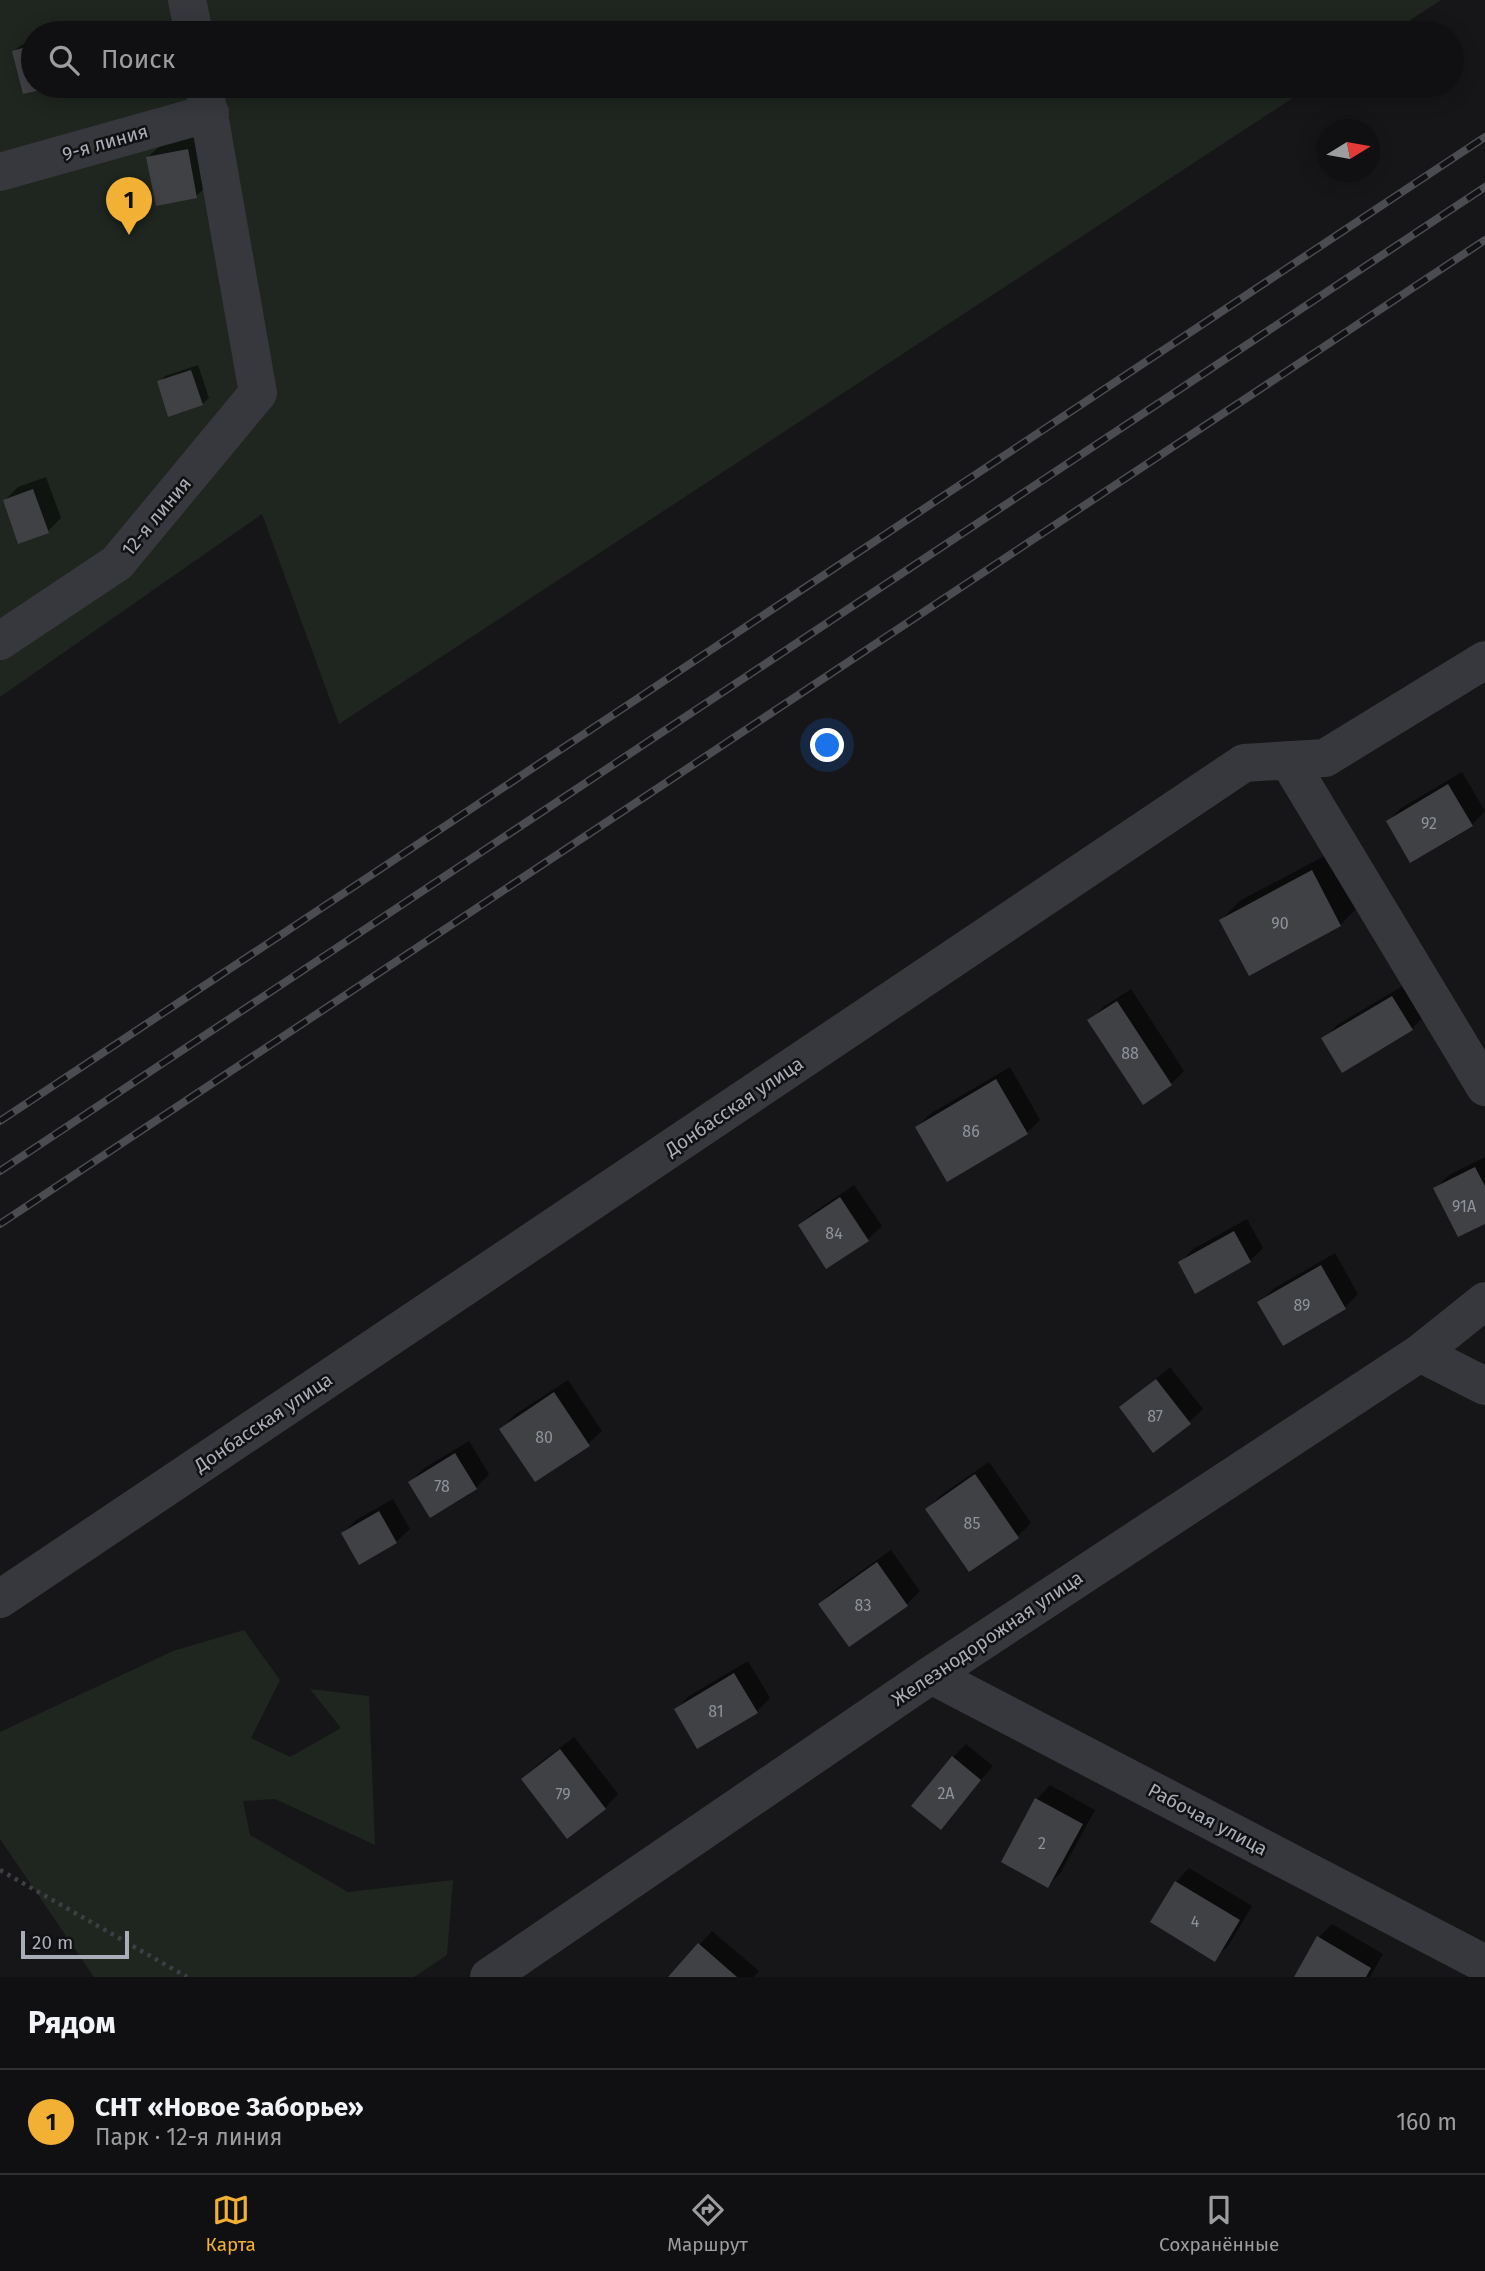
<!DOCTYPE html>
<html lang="ru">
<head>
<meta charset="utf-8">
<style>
  :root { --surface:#101012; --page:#1e1e20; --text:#f1f3f6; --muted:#9c9d9f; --line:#303032; --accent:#f2b134 }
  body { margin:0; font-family:"Fira Sans",sans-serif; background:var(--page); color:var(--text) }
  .compass { position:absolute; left:1317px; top:119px; width:63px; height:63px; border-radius:50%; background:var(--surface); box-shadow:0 4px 18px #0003; rotate:79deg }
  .scale { position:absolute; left:21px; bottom:18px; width:108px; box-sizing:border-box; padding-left:7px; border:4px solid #a8adb8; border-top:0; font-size:19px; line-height:24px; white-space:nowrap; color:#a8adb8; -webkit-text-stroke:5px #111113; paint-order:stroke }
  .you { position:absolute; left:828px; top:746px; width:24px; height:24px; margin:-18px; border:5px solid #fff; border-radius:50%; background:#1a73e8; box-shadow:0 0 0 10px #1a73e833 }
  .badge { display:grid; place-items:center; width:46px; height:46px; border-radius:50%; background:var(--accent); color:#111; font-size:23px; font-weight:700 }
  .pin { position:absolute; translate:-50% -58px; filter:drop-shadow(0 2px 4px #0008) }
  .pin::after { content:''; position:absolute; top:37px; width:24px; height:21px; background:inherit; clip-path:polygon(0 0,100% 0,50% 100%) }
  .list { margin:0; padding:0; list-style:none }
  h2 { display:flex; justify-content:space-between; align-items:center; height:91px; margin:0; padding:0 28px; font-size:30px }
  h2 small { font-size:23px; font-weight:400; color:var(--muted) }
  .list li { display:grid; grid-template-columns:46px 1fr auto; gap:21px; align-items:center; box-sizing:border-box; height:105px; padding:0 28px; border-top:2px solid var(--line) }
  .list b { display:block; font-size:26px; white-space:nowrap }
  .list p { margin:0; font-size:23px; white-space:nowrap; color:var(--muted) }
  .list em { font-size:23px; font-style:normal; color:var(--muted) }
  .icon { flex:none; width:38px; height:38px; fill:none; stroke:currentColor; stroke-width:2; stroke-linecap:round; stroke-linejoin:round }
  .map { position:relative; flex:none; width:1485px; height:1977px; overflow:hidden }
  .search { position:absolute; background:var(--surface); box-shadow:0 4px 18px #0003; left:21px; right:21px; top:21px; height:77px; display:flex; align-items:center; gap:18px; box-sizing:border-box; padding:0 24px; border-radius:38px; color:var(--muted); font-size:26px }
  .sheet { height:196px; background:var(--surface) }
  nav { display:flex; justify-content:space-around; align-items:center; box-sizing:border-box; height:98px; border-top:2px solid var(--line); background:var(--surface); font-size:19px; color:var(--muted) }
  nav a { display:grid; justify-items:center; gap:4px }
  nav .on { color:var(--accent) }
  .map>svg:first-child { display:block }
  .green { fill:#1e261f }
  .shadow { fill:#0007 }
  .building { fill:#404145 }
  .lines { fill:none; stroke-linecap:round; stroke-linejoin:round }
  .path { stroke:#3d3f44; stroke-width:4.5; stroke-dasharray:3.5 5; stroke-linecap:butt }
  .minor { stroke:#37383d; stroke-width:38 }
  .rail-casing { stroke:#4a4c52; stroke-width:8 }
  .rail { stroke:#111113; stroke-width:5; stroke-dasharray:16; stroke-linecap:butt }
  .labels { text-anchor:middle; stroke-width:5; stroke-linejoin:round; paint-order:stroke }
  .number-label { font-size:16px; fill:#8e929b }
  .street-label { font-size:19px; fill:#a8adb8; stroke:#111113 }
</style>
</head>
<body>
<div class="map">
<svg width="1485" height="1977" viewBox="0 0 1485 1977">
  <rect width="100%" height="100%" fill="#161618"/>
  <path class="green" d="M0,0h1441l-51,33h-1357v53h1278l-972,638 -77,-210 -262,183z
    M244,1630l36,50 -29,58 39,19 51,-29 -31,-39 59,7 6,149 -100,-46 -32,2 7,34 98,57 105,-12 -6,75 -33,22h-320l-94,-138v-107l173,-81z"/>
  <path class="shadow" d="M33,42v44h16l-24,6 -11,-41 7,-6z
    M201,136l9,47 -14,13 -48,-39 14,-13z
    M198,365l11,33 -7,6 -43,-22 6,-6z
    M46,477l15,41 -13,13 -43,-31 13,-13z
    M1462,772l23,39 -13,14 -84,-4 13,-13z
    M1332,852l28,53 -20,20 -119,-5 20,-20z
    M1406,984l19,31 -13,14 -88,10 13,-14z
    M1131,989l53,82 -13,13 -81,-63 13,-14z
    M1010,1067l30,53 -13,13 -110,-6 13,-13z
    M1485,1157v65l-49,-34 13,-13z
    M854,1185l28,41 -14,13 -41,27 -27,-41 14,-13z
    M1247,1219l16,29 -13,13 -70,2 13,-14z
    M1335,1253l23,41 -13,13 -85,-5 13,-13z
    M1170,1367l33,42 -14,13 -68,-14z
    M568,1380l34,51 -14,13 -87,-15 13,-14z
    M469,1441l20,33 -13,14 -66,-6 13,-13z
    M989,1462l42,61 -13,13 -91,-27 14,-14z
    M393,1499l17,30 -14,13 -53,-9 13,-13z
    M891,1550l29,41 -13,13 -58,41 -29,-41 13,-13z
    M748,1661l22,37 -13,13 -81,-2 13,-13z
    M574,1737l44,57 -13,14 -82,-29 13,-13z
    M966,1744l27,22 -53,62 13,-71z
    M1050,1785l45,25 -34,62 -13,14 -45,-24 34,-63z
    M1189,1868l63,38 -24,40 -14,13 -38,-77z
    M1332,1924l51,30 -13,23h-74l23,-40z
    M712,1931l47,40 -5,6h-84z"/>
  <path class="building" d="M33,45v41l21,1 -31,7 -11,-43z
    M188,149l9,49 -41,8 -10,-49z
    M191,370l12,35 -35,12 -11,-36z
    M33,489l16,44 -31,11 -15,-44z
    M1448,784l25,42 -63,37 -24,-42z
    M1312,870l29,56 -92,50 -30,-56z
    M1392,996l21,34 -71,43 -21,-35z
    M1117,1001l55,84 -29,20 -56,-85z
    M996,1079l32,55 -81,48 -32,-55z
    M1475,1167l10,19v38l-27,13 -25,-49z
    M840,1197l29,44 -43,28 -28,-44z
    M1234,1231l17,31 -56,32 -17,-32z
    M1321,1265l25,44 -63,37 -26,-44z
    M1156,1379l35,45 -38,29 -34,-46z
    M554,1392l36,54 -55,36 -36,-53z
    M455,1453l22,36 -47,29 -22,-36z
    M975,1474l44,64 -50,34 -44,-63z
    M379,1511l18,32 -38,22 -18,-32z
    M877,1562l31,44 -59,41 -31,-43z
    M734,1673l24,40 -61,36 -23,-40z
    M560,1749l46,60 -39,30 -46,-60z
    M952,1756l29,24 -40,50 -30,-24z
    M1035,1798l48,26 -35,64 -47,-26z
    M1175,1881l65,39 -25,42 -65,-40z
    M1317,1936l54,32 -5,9h-72z
    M698,1943l39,34h-69z"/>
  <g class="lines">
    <path class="path" d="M0,1870l187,107"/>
    <path class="minor" d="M187,0l7,33
      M0,172l210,-59
      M0,641l117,-78 141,-170 -54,-307
      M1288,760l197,327
      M1420,1353l65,33
      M0,1599l1244,-836 81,-5 160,-98
      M931,1675l554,289
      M489,1977l442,-302 489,-322 65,-52"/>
    <g class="rail-casing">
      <path id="rail" d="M0,1121l1485,-984
        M0,1171l1485,-984
        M0,1224l1485,-984"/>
    </g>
    <use href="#rail" class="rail"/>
  </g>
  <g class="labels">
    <g class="number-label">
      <text x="1429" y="829">92</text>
      <text x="1280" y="929">90</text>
      <text x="1130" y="1059">88</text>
      <text x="971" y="1137">86</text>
      <text x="1464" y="1212">91А</text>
      <text x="834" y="1239">84</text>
      <text x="1302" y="1311">89</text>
      <text x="1155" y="1422">87</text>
      <text x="544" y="1443">80</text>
      <text x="442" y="1492">78</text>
      <text x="972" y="1529">85</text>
      <text x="863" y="1611">83</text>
      <text x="716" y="1717">81</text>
      <text x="946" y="1799">2А</text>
      <text x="563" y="1800">79</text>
      <text x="1042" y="1849">2</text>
      <text x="1195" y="1927">4</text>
    </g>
    <g class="street-label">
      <text transform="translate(105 142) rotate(-16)" y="7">9-я линия</text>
      <text transform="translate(156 516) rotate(-50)" y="7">12-я линия</text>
      <text transform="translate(734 1106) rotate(-34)" y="7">Донбасская улица</text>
      <text transform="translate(263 1422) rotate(-34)" y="7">Донбасская улица</text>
      <text transform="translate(987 1638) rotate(-34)" y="7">Железнодорожная улица</text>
      <text transform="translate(1208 1819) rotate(28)" y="7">Рабочая улица</text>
    </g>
  </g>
</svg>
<svg class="compass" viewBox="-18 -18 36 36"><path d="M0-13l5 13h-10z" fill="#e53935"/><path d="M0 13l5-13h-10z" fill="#9c9d9f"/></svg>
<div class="scale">20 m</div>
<div class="you"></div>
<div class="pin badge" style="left:129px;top:235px">1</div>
<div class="search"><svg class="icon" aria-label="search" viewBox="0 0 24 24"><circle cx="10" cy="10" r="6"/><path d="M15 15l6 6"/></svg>Поиск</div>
</div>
<section class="sheet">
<h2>Рядом<small></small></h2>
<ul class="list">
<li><span class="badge">1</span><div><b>СНТ «Новое Заборье»</b><p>Парк · 12-я линия</p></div><em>160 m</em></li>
</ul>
</section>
<nav>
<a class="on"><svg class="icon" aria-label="map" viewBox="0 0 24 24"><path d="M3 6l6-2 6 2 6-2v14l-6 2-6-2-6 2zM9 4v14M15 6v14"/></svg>Карта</a>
<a><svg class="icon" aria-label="directions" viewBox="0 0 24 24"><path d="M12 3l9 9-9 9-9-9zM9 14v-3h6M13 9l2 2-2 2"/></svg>Маршрут</a>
<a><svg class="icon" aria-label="saved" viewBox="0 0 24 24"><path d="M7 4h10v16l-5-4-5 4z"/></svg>Сохранённые</a>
</nav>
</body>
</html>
